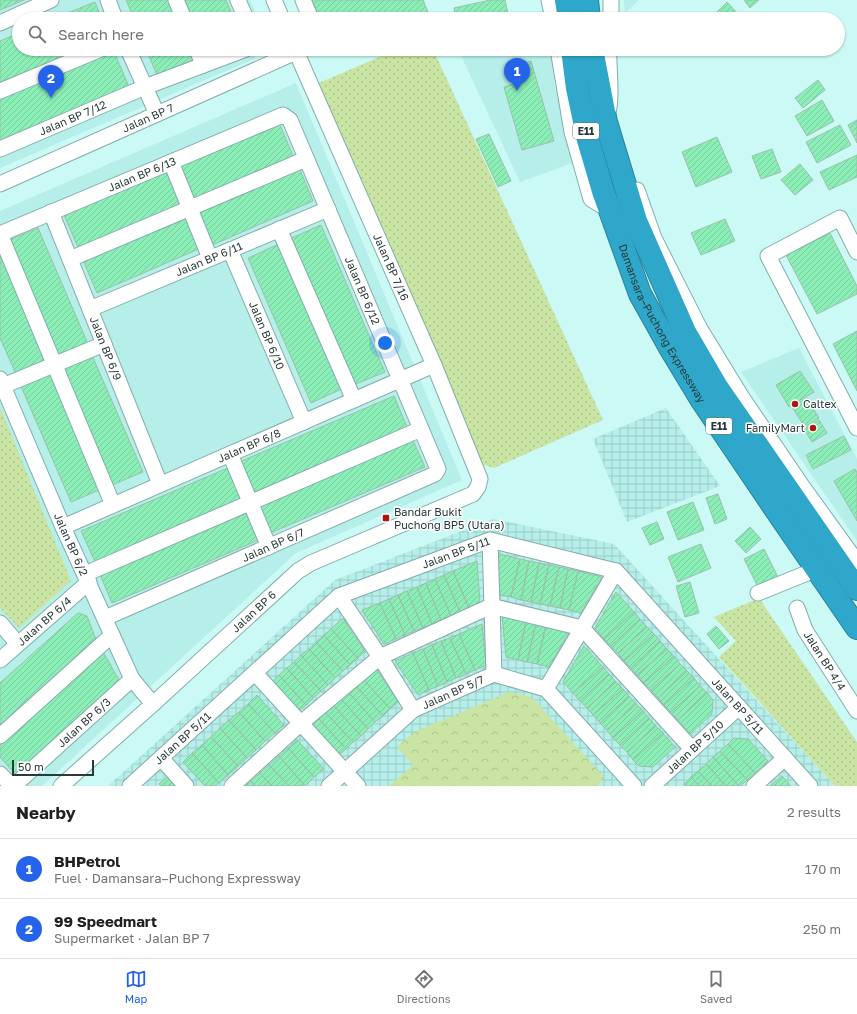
<!DOCTYPE html>
<html lang="en">
<head>
<meta charset="utf-8">
<style>
  :root { --surface:#fff; --page:#f6f6f6; --text:#202124; --muted:#757577; --line:#e0e0e0; --accent:#2563eb }
  body { margin:0; font-family:"Golos Text",sans-serif; background:var(--page); color:var(--text) }
  .scale { position:absolute; left:12px; bottom:10px; width:82px; box-sizing:border-box; padding-left:4px; border:2px solid #283a39; border-top:0; font-size:11px; line-height:14px; white-space:nowrap; color:#283a39; -webkit-text-stroke:3px #fff; paint-order:stroke }
  .you { position:absolute; left:385px; top:343px; width:14px; height:14px; margin:-10px; border:3px solid #fff; border-radius:50%; background:#1a73e8; box-shadow:0 0 0 6px #1a73e833 }
  .badge { display:grid; place-items:center; width:26px; height:26px; border-radius:50%; background:var(--accent); color:#fff; font-size:13px; font-weight:700 }
  .pin { position:absolute; translate:-50% -33px; filter:drop-shadow(0 1px 2px #0008) }
  .pin::after { content:''; position:absolute; top:21px; width:14px; height:12px; background:inherit; clip-path:polygon(0 0,100% 0,50% 100%) }
  .list { margin:0; padding:0; list-style:none }
  h2 { display:flex; justify-content:space-between; align-items:center; height:52px; margin:0; padding:0 16px; font-size:17px }
  h2 small { font-size:13px; font-weight:400; color:var(--muted) }
  .list li { display:grid; grid-template-columns:26px 1fr auto; gap:12px; align-items:center; box-sizing:border-box; height:60px; padding:0 16px; border-top:1px solid var(--line) }
  .list b { display:block; font-size:15px; white-space:nowrap }
  .list p { margin:0; font-size:13px; white-space:nowrap; color:var(--muted) }
  .list em { font-size:13px; font-style:normal; color:var(--muted) }
  .icon { flex:none; width:22px; height:22px; fill:none; stroke:currentColor; stroke-width:2; stroke-linecap:round; stroke-linejoin:round }
  .map { position:relative; flex:none; width:857px; height:786px; overflow:hidden }
  .search { position:absolute; background:var(--surface); box-shadow:0 1px 3px #0004; left:12px; right:12px; top:12px; height:44px; display:flex; align-items:center; gap:10px; box-sizing:border-box; padding:0 14px; border-radius:22px; color:var(--muted); font-size:15px }
  .sheet { height:172px; background:var(--surface) }
  nav { display:flex; justify-content:space-around; align-items:center; box-sizing:border-box; height:56px; border-top:1px solid var(--line); background:var(--surface); font-size:11px; color:var(--muted) }
  nav a { display:grid; justify-items:center; gap:2px }
  nav .on { color:var(--accent) }
  .map>svg:first-child { display:block }
  .built { fill:#b6eee9 }
  .industrial { fill:url(#industrial-grid) }
  .grass { fill:url(#grass-dots) }
  .park { fill:url(#park-crowns) }
  .building { fill:url(#building-hatch); stroke:#9cbfaa }
  .lines { fill:none; stroke-linecap:round; stroke-linejoin:round }
  .minor-casing { stroke:#81aeab; stroke-width:17 }
  .highway-casing { stroke:#2d8197; stroke-width:24 }
  .minor { stroke:#fff; stroke-width:15 }
  .highway { stroke:#2fa7ca; stroke-width:22 }
  .poi-dot { fill:#aa180f; stroke:#fff; stroke-width:1.5 }
  .labels { text-anchor:middle; stroke-width:3; stroke-linejoin:round; paint-order:stroke }
  .shield { fill:#fff; stroke:#687574; stroke-width:1 }
  .shield-label { font-size:10px; font-weight:bold; fill:#283a39 }
  .street-label { font-size:11px; fill:#283a39; stroke:#fff }
  .poi-label { font-size:11px; fill:#283a39; stroke:#fff; text-anchor:start }
</style>
</head>
<body>
<div class="map">
<svg width="857" height="786" viewBox="0 0 857 786">
  <defs>
    <pattern id="industrial-grid" width="8" height="8" patternUnits="userSpaceOnUse"><rect width="8" height="8" fill="#b6eee9"/><path d="M0 4h8M4 0v8" fill="none" stroke="#9ccdc9"/></pattern>
    <pattern id="grass-dots" width="8" height="8" patternUnits="userSpaceOnUse"><rect width="8" height="8" fill="#cae4a4"/><path d="M2 2h.1M6 6h.1" fill="none" stroke="#aec48e" stroke-width="1.8" stroke-linecap="round"/></pattern>
    <pattern id="park-crowns" width="20" height="18" patternUnits="userSpaceOnUse"><rect width="20" height="18" fill="#cae4a4"/><path d="M2 6a3 3 0 1 1 6 0M12 15a3 3 0 1 1 6 0" fill="none" stroke="#aec48e"/></pattern>
    <pattern id="building-hatch" width="6" height="6" patternUnits="userSpaceOnUse"><rect width="6" height="6" fill="#8beeb7"/><path d="M-1 1l2-2M0 6l6-6M5 7l2-2" fill="none" stroke="#78cd9e"/></pattern>
  </defs>
  <rect width="100%" height="100%" fill="#cbf9f6"/>
  <path class="built" d="M0,0h250l8,19h-239v30h241l-6,10 -254,109z
    M624,0h15l-14,13z
    M547,12v7h-32z
    M458,49h93l4,37 20,76 -55,20z
    M296,83l166,397 -166,73 -254,233h-42v-575z
    M799,348l58,111v82l-116,-169z"/>
  <path class="industrial" d="M666,408l54,78 -93,36 -34,-83z
    M493,519l121,25 221,242h-727l227,-206z"/>
  <path class="grass" d="M398,49h35l170,371 -109,48 -16,-5 -159,-380z
    M0,407l71,174 -52,47 -19,-20z
    M759,598l98,144v44h-22l-116,-129 17,-16 -22,-24z"/>
  <path class="park" d="M509,692l23,5 73,81 -8,8h-208l24,-21 -16,-18 17,-15z"/>
  <path class="building" d="M0,0h24l-24,10z
    M126,0h45l8,19h-45z
    M181,0h45l8,19h-45z
    M312,0h111l8,19h-111z
    M490,0h15l4,18 -53,1 -2,-11z
    M744,0h15l-9,8z
    M95,2l7,17h-49z
    M727,2l11,12 -5,5h-23z
    M19,33v16h74l-93,38v-46z
    M108,49h5l16,38 -129,53v-46z
    M146,49h45l4,10 -38,16z
    M201,49h17l-14,6z
    M345,49h16l-14,5z
    M531,61l23,80 -32,9 -18,-63 20,-6 -5,-17z
    M818,80l7,10 -22,18 -8,-10z
    M822,100l12,21 -27,15 -12,-20z
    M857,120v23l-9,-18z
    M279,123l16,37 -103,45 -16,-37z
    M840,125l11,20 -34,18 -11,-21z
    M489,134l22,47 -13,6 -22,-48z
    M717,137l15,35 -36,15 -14,-35z
    M772,149l9,23 -20,7 -9,-23z
    M857,155v22l-28,13 -9,-18z
    M800,164l13,16 -18,15 -14,-15z
    M298,165l15,36 -103,45 -16,-37z
    M168,171l15,36 -103,45 -16,-37z
    M186,213l15,35 -104,45 -15,-35z
    M725,219l10,22 -34,14 -10,-22z
    M321,225l64,147 -34,14 -64,-146z
    M38,228l50,116 -31,13 -50,-116z
    M830,233l27,53v8l-40,20 -31,-59z
    M281,243l63,145 -33,15 -63,-145z
    M0,249l48,111 -32,14 -16,-36z
    M857,331v60l-24,-47z
    M91,353l52,119 -31,13 -52,-119z
    M52,370l52,118 -33,14 -51,-118z
    M800,371l14,21 -25,15 -13,-22z
    M394,396l14,33 -156,68 -15,-34z
    M807,398l12,20 -14,9 -13,-20z
    M819,420l8,13 -15,9 -8,-13z
    M411,436l14,31 -157,67 -13,-30z
    M844,436l7,14 -38,19 -7,-14z
    M230,467l14,33 -148,64 -15,-33z
    M855,469l2,3v49l-23,-40z
    M718,494l9,25 -12,5 -9,-26z
    M693,502l11,28 -26,10 -11,-28z
    M246,506l15,33 -149,64 -14,-33z
    M657,522l7,17 -14,6 -8,-17z
    M750,527l11,12 -15,14 -11,-12z
    M701,544l10,24 -33,14 -10,-25z
    M764,549l14,28 -20,10 -14,-28z
    M496,553l24,6 -9,38 -11,-2z
    M520,559l9,2 -8,39 -10,-3z
    M477,561l3,42 -11,5 -16,-37z
    M529,561l10,2 -8,39 -10,-2z
    M539,563l10,2 -9,39 -9,-2z
    M549,565l10,2 -9,39 -10,-2z
    M559,567l9,2 -8,39 -10,-2z
    M568,569l10,2 -9,39 -9,-2z
    M453,571l16,37 -9,4 -16,-37z
    M578,571l24,6 -21,36 -12,-3z
    M444,575l16,37 -9,4 -16,-37z
    M435,579l16,37 -10,4 -15,-37z
    M690,582l9,31 -14,4 -9,-31z
    M426,583l15,37 -9,4 -15,-37z
    M417,587l15,37 -9,4 -16,-37z
    M407,591l16,37 -9,3 -16,-36z
    M616,592l18,20 -30,27 -9,-11z
    M398,595l16,36 -9,4 -16,-36z
    M389,599l16,36 -9,4 -16,-36z
    M380,603l16,36 -12,5 -22,-34z
    M634,612l6,7 -29,27 -7,-7z
    M78,613l9,3 10,26 -97,87v-46z
    M502,616l24,5 -8,39 -12,-3z
    M343,618l22,33 -7,7 -27,-29z
    M640,619l7,8 -29,26 -7,-7z
    M526,621l10,2 -9,39 -9,-2z
    M536,623l10,2 -9,39 -10,-2z
    M482,624l4,41 -11,5 -16,-36z
    M546,625l24,6 -21,36 -12,-3z
    M716,626l13,15 -10,8 -12,-15z
    M647,627l7,7 -30,27 -6,-8z
    M331,629l27,29 -8,7 -26,-30z
    M459,634l16,36 -9,4 -16,-36z
    M654,634l6,7 -29,27 -7,-7z
    M324,635l26,30 -7,6 -27,-29z
    M450,638l16,36 -10,4 -15,-37z
    M441,641l15,37 -9,4 -15,-37z
    M660,641l7,8 -30,26 -6,-7z
    M316,642l27,29 -8,7 -26,-29z
    M432,645l15,37 -9,4 -15,-37z
    M584,646l19,21 -30,26 -10,-11z
    M101,648l18,32 -104,94 -15,-17v-16z
    M309,649l26,29 -7,7 -27,-30z
    M423,649l15,37 -9,4 -16,-37z
    M667,649l7,7 -30,27 -7,-8z
    M413,653l16,37 -11,5 -23,-34z
    M301,655l27,30 -7,6 -27,-29z
    M674,656l6,8 -29,26 -7,-7z
    M294,662l27,29 -8,7 -26,-30z
    M680,664l7,7 -29,27 -7,-8z
    M603,667l6,7 -29,27 -7,-8z
    M287,668l26,30 -7,7 -27,-30z
    M376,668l22,34 -8,7 -26,-29z
    M687,671l7,7 -30,27 -6,-7z
    M609,674l7,8 -29,26 -7,-7z
    M279,675l27,30 -7,6 -27,-29z
    M694,678l6,8 -29,26 -7,-7z
    M364,680l26,29 -7,7 -27,-30z
    M616,682l7,7 -30,26 -6,-7z
    M356,686l27,30 -8,6 -26,-29z
    M700,686l7,7 -29,27 -7,-8z
    M623,689l6,7 -29,27 -7,-8z
    M349,693l26,29 -7,7 -27,-30z
    M707,693l6,7 -1,14 -22,20 -12,-14z
    M257,695l27,30 -9,8 -27,-29z
    M629,696l7,8 -29,26 -7,-7z
    M341,699l27,30 -7,7 -27,-30z
    M248,704l27,29 -10,8 -26,-29z
    M636,704l7,7 -30,27 -6,-8z
    M334,706l27,30 -8,6 -27,-29z
    M643,711l6,7 -29,27 -7,-7z
    M239,712l26,29 -9,9 -27,-30z
    M326,713l27,29 -7,7 -27,-30z
    M649,718l7,8 -29,26 -7,-7z
    M319,719l27,30 -8,7 -26,-30z
    M229,720l27,30 -9,8 -27,-30z
    M656,726l7,7 -30,27 -6,-8z
    M220,728l27,30 -9,8 -27,-29z
    M663,733l12,14 -22,20 -14,-1 -6,-6z
    M211,737l27,29 -10,9 -26,-30z
    M734,738l14,1 20,22 -13,12 -27,-29z
    M297,740l27,29 -10,8 -26,-29z
    M728,744l27,29 -8,7 -27,-29z
    M202,745l26,30 -9,8 -27,-30z
    M288,748l26,29 -9,9 -26,-30z
    M720,751l27,29 -6,6h-2l-26,-29z
    M192,753l27,30 -3,3h-11l-22,-24z
    M279,756l26,30h-16l-20,-21z
    M713,757l26,29h-13l-20,-22z
    M706,764l20,22h-14l-14,-15z
    M269,765l20,21h-17l-12,-13z
    M698,771l14,15h-13l-8,-9z
    M260,773l12,13h-17l-4,-5z
    M169,775l9,11h-17l-2,-2z
    M782,776l9,10h-21z
    M691,777l8,9h-14l-1,-2z
    M251,781l4,5h-10z"/>
  <g class="lines">
    <g class="minor-casing">
      <g id="minor">
        <path d="M108,0l7,19"/>
        <path d="M176,0l8,19"/>
        <path d="M238,0l8,19"/>
        <path d="M274,0l8,19"/>
        <path d="M303,0l8,19"/>
        <path d="M549,0l4,19"/>
        <path d="M611,0v19"/>
        <path d="M0,23l51,-23"/>
        <path d="M128,49l29,65"/>
        <path d="M197,49l6,16"/>
        <path d="M558,49l14,83 19,67 18,11"/>
        <path d="M0,91l101,-42"/>
        <path d="M609,108c3,-21 -1,-39 0,-59"/>
        <path id="s1" d="M0,149l145,-62 101,-38"/>
        <path d="M171,162l39,96"/>
        <path id="s2" d="M0,184l296,-132"/>
        <path d="M637,190l17,48 46,91 41,67 61,90 55,76"/>
        <path id="s3" d="M51,212l109,272"/>
        <path d="M279,229l75,171"/>
        <path id="s4" d="M0,234l283,-119 7,5 148,349 -3,5 -330,144"/>
        <path d="M0,234l113,271"/>
        <path id="s5" d="M230,250l74,172"/>
        <path d="M857,252l-17,-34 -72,38 89,172"/>
        <path d="M70,259l236,-100"/>
        <path id="s6" d="M90,309l238,-100"/>
        <path id="s7" d="M0,379l63,148 69,152 21,25"/>
        <path d="M3,386l101,-42"/>
        <path d="M230,454l39,93"/>
        <path id="s8" d="M63,527l371,-162"/>
        <path d="M490,540l4,134"/>
        <path d="M85,574l336,-145"/>
        <path d="M758,593l59,-24"/>
        <path d="M339,596l41,61 33,53"/>
        <path id="s9" d="M797,608l8,22 52,81"/>
        <path d="M0,623l18,21"/>
        <path id="s10" d="M0,660l89,-78"/>
        <path d="M255,673l103,113"/>
        <path d="M546,689l70,-118"/>
        <path d="M0,736l112,-101"/>
        <path d="M161,758l25,28"/>
        <path id="s11" d="M0,774l10,10 3,1 4,-2 115,-104"/>
        <path id="s12" d="M61,786l92,-82 145,-133 13,-8 162,-69 5,-7 2,-8 -46,-114 -139,-316"/>
        <path id="s13" d="M130,786l209,-190 151,-56 126,31 194,215"/>
        <path d="M232,786l69,-63 79,-66 111,-51 91,22 110,121"/>
        <path id="s14" d="M329,786l84,-76 81,-36 52,15 88,97"/>
        <path id="s15" d="M652,786l87,-79"/>
        <path d="M754,786l31,-28"/>
      </g>
    </g>
    <g class="highway-casing">
      <g id="highway">
        <path d="M566,0l3,19"/>
        <path d="M587,0l2,19"/>
        <path id="s16" d="M572,49l5,39 11,52 15,51 37,103 29,52 32,53 73,108 83,121"/>
        <path d="M592,49l14,73 30,99 49,111 32,55 140,202"/>
      </g>
    </g>
    <use href="#minor" class="minor"/>
    <use href="#highway" class="highway"/>
  </g>
  <g class="poi-dot">
    <circle cx="795" cy="404" r="4"/>
    <circle cx="813" cy="428" r="4"/>
    <rect x="382" y="514" width="8" height="8" rx="2"/>
  </g>
  <g class="labels">
    <g class="shield">
      <rect x="573" y="123" width="26" height="16" rx="3"/>
      <rect x="706" y="418" width="26" height="16" rx="3"/>
    </g>
    <g class="shield-label">
      <text x="586" y="135">E11</text>
      <text x="719" y="430">E11</text>
    </g>
    <g class="street-label">
      <text dy="4" stroke="none"><textPath href="#s1" startOffset="79">Jalan BP 7/12</textPath></text>
      <text dy="4" stroke="none"><textPath href="#s2" startOffset="162">Jalan BP 7</textPath></text>
      <text dy="4" stroke="none"><textPath href="#s4" startOffset="154">Jalan BP 6/13</textPath></text>
      <text dy="4" stroke="none"><textPath href="#s6" startOffset="129">Jalan BP 6/11</textPath></text>
      <text transform="translate(391 267) rotate(66)" y="4">Jalan BP 7/16</text>
      <text dy="4" stroke="none"><textPath href="#s4" startOffset="501">Jalan BP 6/12</textPath></text>
      <text dy="4" stroke="none"><textPath href="#s16" startOffset="291">Damansara–Puchong Expressway</textPath></text>
      <text dy="4" stroke="none"><textPath href="#s5" startOffset="93">Jalan BP 6/10</textPath></text>
      <text dy="4" stroke="none"><textPath href="#s3" startOffset="147">Jalan BP 6/9</textPath></text>
      <text dy="4" stroke="none"><textPath href="#s8" startOffset="203">Jalan BP 6/8</textPath></text>
      <text dy="4" stroke="none"><textPath href="#s7" startOffset="180">Jalan BP 6/2</textPath></text>
      <text transform="translate(273 545) rotate(-24)" y="4">Jalan BP 6/7</text>
      <text dy="4" stroke="none"><textPath href="#s13" startOffset="407">Jalan BP 5/11</textPath></text>
      <text dy="4" stroke="none"><textPath href="#s12" startOffset="260">Jalan BP 6</textPath></text>
      <text dy="4" stroke="none"><textPath href="#s10" startOffset="59">Jalan BP 6/4</textPath></text>
      <text dy="4" stroke="none"><textPath href="#s9" startOffset="60">Jalan BP 4/4</textPath></text>
      <text dy="4" stroke="none"><textPath href="#s14" startOffset="157">Jalan BP 5/7</textPath></text>
      <text dy="4" stroke="none"><textPath href="#s13" startOffset="755">Jalan BP 5/11</textPath></text>
      <text dy="4" stroke="none"><textPath href="#s11" startOffset="112">Jalan BP 6/3</textPath></text>
      <text dy="4" stroke="none"><textPath href="#s13" startOffset="71">Jalan BP 5/11</textPath></text>
      <text dy="4" stroke="none"><textPath href="#s15" startOffset="58">Jalan BP 5/10</textPath></text>
    </g>
    <g class="poi-label">
      <text x="803" y="408">Caltex</text>
      <text x="805" y="432" text-anchor="end">FamilyMart</text>
      <text x="394" y="516">Bandar Bukit<tspan x="394" dy="13">Puchong BP5 (Utara)</tspan></text>
    </g>
  </g>
</svg>
<div class="scale">50 m</div>
<div class="you"></div>
<div class="pin badge" style="left:517px;top:91px">1</div>
<div class="pin badge" style="left:51px;top:98px">2</div>
<div class="search"><svg class="icon" aria-label="search" viewBox="0 0 24 24"><circle cx="10" cy="10" r="6"/><path d="M15 15l6 6"/></svg>Search here</div>
</div>
<section class="sheet">
<h2>Nearby<small>2 results</small></h2>
<ul class="list">
<li><span class="badge">1</span><div><b>BHPetrol</b><p>Fuel · Damansara–Puchong Expressway</p></div><em>170 m</em></li>
<li><span class="badge">2</span><div><b>99 Speedmart</b><p>Supermarket · Jalan BP 7</p></div><em>250 m</em></li>
</ul>
</section>
<nav>
<a class="on"><svg class="icon" aria-label="map" viewBox="0 0 24 24"><path d="M3 6l6-2 6 2 6-2v14l-6 2-6-2-6 2zM9 4v14M15 6v14"/></svg>Map</a>
<a><svg class="icon" aria-label="directions" viewBox="0 0 24 24"><path d="M12 3l9 9-9 9-9-9zM9 14v-3h6M13 9l2 2-2 2"/></svg>Directions</a>
<a><svg class="icon" aria-label="saved" viewBox="0 0 24 24"><path d="M7 4h10v16l-5-4-5 4z"/></svg>Saved</a>
</nav>
</body>
</html>
